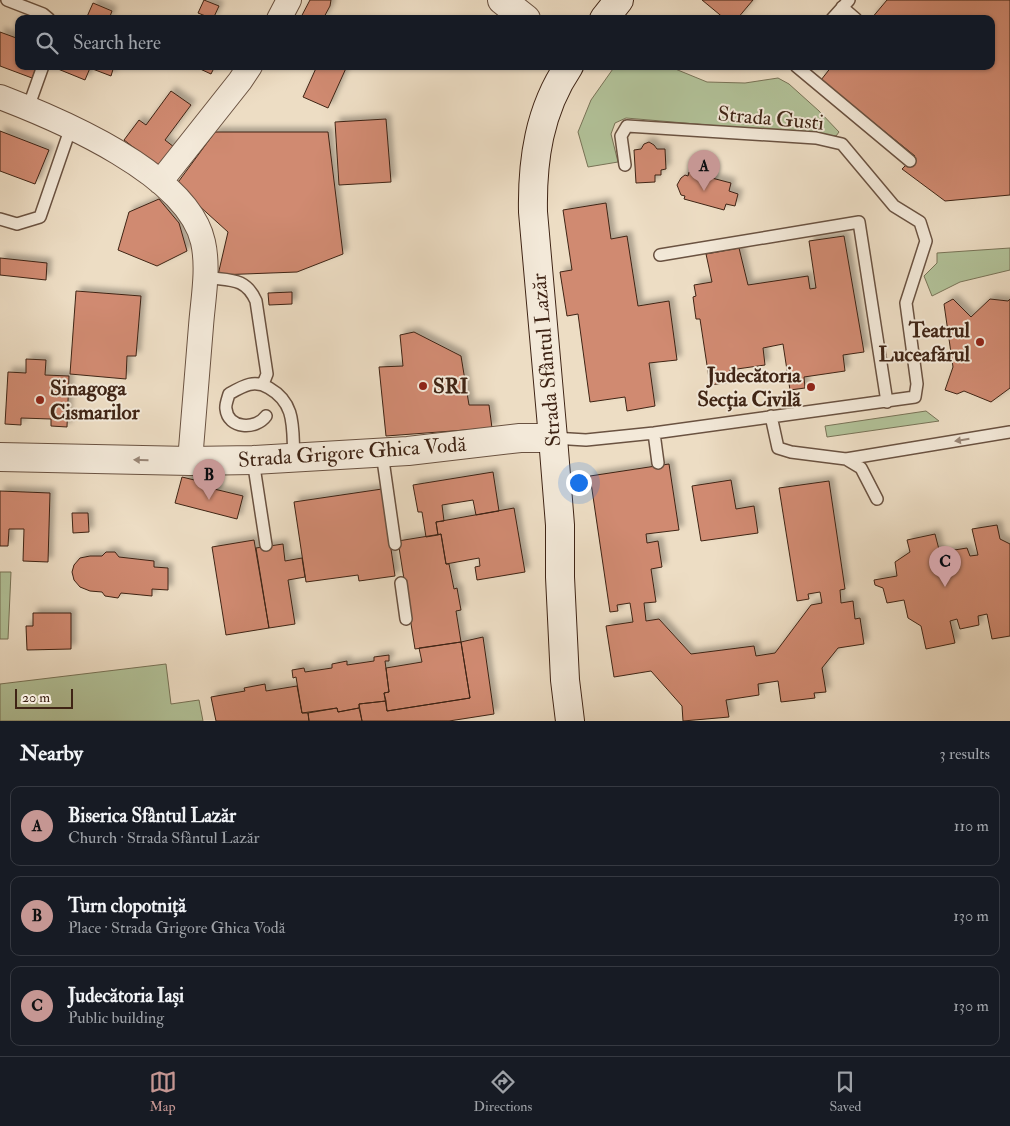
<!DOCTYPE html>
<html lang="en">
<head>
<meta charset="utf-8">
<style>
  :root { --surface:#171b24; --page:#20242c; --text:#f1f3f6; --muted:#9ea1a6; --line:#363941; --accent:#c59692 }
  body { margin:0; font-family:"IM FELL Double Pica",serif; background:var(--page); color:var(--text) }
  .scale { position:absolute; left:15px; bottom:12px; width:58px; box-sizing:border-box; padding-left:5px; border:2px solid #3f2415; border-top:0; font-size:14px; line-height:18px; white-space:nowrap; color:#3f2415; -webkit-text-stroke:4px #f3e9d9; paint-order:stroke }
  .you { position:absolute; left:578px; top:482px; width:18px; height:18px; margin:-12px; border:4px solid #fff; border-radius:50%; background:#1a73e8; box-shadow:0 0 0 8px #1a73e833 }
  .badge { display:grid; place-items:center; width:32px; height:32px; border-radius:50%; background:var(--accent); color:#111; font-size:16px; font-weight:700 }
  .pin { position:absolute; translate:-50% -41px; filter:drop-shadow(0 1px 2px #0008) }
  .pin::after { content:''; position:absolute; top:26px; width:18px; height:15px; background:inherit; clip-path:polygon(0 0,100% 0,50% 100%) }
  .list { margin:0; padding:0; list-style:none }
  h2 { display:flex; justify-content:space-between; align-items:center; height:65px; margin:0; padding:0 20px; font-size:21px }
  h2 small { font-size:16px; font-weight:400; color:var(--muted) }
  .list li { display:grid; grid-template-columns:32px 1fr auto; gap:15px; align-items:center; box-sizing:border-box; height:80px; margin:0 10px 10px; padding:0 10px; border:1px solid var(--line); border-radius:10px }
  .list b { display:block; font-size:19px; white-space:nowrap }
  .list p { margin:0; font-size:16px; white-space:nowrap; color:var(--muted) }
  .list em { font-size:16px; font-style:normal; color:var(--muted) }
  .icon { flex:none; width:28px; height:28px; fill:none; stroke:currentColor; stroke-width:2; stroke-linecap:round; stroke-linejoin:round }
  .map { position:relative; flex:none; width:1010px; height:721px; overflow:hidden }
  .search { position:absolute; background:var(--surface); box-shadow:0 1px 4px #0004; left:15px; right:15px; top:15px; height:55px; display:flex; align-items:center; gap:12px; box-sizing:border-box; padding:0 18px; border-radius:10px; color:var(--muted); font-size:19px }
  .sheet { height:335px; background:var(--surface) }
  nav { display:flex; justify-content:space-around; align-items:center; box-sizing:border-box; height:70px; border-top:1px solid var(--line); background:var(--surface); font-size:14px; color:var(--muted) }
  nav a { display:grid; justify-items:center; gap:2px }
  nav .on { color:var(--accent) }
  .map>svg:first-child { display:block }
  .green { fill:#b2c299; stroke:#787357 }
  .building { fill:#d08a71; stroke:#3f2415; filter:url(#shadow) }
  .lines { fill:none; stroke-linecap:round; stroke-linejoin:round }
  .service-casing { stroke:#6a5241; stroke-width:14 }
  .minor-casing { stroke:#6a5241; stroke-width:26 }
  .tertiary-casing { stroke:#6a5241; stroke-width:30 }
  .secondary-casing { stroke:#3f2415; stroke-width:30 }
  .service { stroke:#f3e9d9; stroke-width:11 }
  .minor { stroke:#f3e9d9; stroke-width:24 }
  .tertiary { stroke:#f3e9d9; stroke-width:28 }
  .secondary { stroke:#f3e9d9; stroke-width:28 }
  .oneway { fill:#998677 }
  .poi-dot { fill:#8f2418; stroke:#f3e9d9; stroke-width:2 }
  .labels { text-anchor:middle; stroke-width:4; stroke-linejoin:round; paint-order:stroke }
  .street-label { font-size:21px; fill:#3f2415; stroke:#f3e9d9 }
  .poi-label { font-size:21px; font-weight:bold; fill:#3f2415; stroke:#f3e9d9; text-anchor:end }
</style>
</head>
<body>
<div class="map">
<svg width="1010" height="721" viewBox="0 0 1010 721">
  <defs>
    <filter id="shadow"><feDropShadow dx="4.5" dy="-4.5" stdDeviation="2.5" flood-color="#0004"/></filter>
  </defs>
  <rect width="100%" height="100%" fill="#edddc4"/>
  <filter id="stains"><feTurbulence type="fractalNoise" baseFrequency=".004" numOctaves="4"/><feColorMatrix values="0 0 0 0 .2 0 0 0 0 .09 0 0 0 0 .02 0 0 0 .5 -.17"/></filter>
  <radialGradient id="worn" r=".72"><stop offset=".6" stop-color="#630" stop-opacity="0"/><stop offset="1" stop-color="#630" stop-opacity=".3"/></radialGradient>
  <path class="green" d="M615,66h53l39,16 38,1 33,-5 11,6 30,27 20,21 -3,4 -210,-18 -11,5 -4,11 7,28 -30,5 -10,-35 13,-32z
    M1010,248v22l-50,12 -28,14 -8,-20 13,-13v-10z
    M926,411l13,10 -112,16 -2,-11z
    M0,572h11l-3,67h-8z
    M166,664l5,40 28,-4 4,21h-203v-37z"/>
  <path class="building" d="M204,0l15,6 -6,13 -15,-6z
    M310,0h21l-1,6 -7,13h-23z
    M702,0h51l-16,19h-12z
    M887,0h123v195l-65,6 -43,-32 13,-13 -94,-76 11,-14h159v-47h-120z
    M93,3l19,8 -3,8h-23z
    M0,32l19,7v27h18l-5,12 -32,-12z
    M60,66h54l-3,10 -21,-8 -5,12 -27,-11z
    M199,66h16l-4,8 -13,-6z
    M317,66h30l-19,42 -25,-11z
    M171,91l20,14 -26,35 9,7 -15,20 -35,-27 15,-20 7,5z
    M386,119l5,63 -52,3 -4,-63z
    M0,131l49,19 -14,34 -35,-13z
    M215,132h113l15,122 -46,18 -79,3 10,-43 -52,-47z
    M649,142l5,3 3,4h8l1,20 -5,1v5h-6v7l-19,1 -2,-33 7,-1 3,-5z
    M689,172l42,11 -2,8 9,3 -3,12 -9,-2 -2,6 -40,-11 1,-3 -4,-1 -4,-10 4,-7 4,-3 3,1z
    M159,199l20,24 8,28 -30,15 -39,-16 11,-38z
    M606,203l5,36 16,-3 11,70 31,-5 8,59 -28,3 6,43 -28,5 -2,-14 -35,5 -12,-88 -11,2 -7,-44 12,-2 -9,-60z
    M844,236l20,116 -21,3 2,16 -41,6 1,11 -15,2 -7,-46 -20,4 2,17 -35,5 1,12 -21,3 -10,-66h-4l-3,-22 3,-1 -2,-11 18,-3 -6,-28 33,-6 9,37 60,-9 2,13 6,-1 -7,-47z
    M0,258l47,5 -1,17 -46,-5z
    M76,291l65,5 -5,60h-9l-1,23 -56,-5z
    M292,292v12l-23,1 -1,-12z
    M953,299l18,18 19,-18 18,2 2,-2v89l-19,14 -27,-11 -7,3 -12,-4 8,-23 -9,-63z
    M414,332l47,24 8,49h20l3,23 -106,8 -7,-69 24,-1 -3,-31z
    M26,359l20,1 -1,15 24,1 -2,51 -16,-1v-7l-30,-1v7l-16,-1 3,-52 18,1z
    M669,464l10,66 -33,4 1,9 11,-2 4,26 -11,2 5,33 -12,1 2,18 13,-2 32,35 63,-8 2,10 19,-3 36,-48 11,-2 -2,-11 -12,2 1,5 -12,2 -18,-113 50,-7 16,108 -5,1 1,13 12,-2 2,18 5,-1 4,26 -26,4 -16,20 4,24 -12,1 1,5 -34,4 -3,-21 -20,3 1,11 -33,5 3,17 -46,4 -1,-15 -31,-35 -37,6 -8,-51 27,-4 -3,-19 -13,2 1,6 -8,1 -20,-136z
    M493,472l6,39 -23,4 -3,-15 -31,5 2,16 -8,1 2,13 -12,2 -4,-25h-4l-5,-27z
    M182,477l29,7 -1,4 33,8 -6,23 -62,-16z
    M731,480l5,29 18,-3 4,27 -57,8 -9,-55z
    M382,489l13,87 -36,5 -1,-6 -52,7 -12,-80z
    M0,491l50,2 -2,69 -25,-1 1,-32h-15l-1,17h-8z
    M514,508l11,64 -48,8 -2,-13 5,-1 -1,-8 -33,6 -5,-30 -3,1 -2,-13z
    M72,513h16l1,19 -16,1z
    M997,525l3,14 10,5v92l-18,3 -5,-25 -9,2 1,9 -19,4 -3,-10 -7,2 5,22 -29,6 -5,-23 -13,-8 -4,-18 -17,3 -4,-15 -8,-3 -1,-5 23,-4 -2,-14 15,-10 -3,-12 28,-6 7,27 8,-2 -2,-8 19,-3 3,8 8,-1 -6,-26z
    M441,534l5,30h3l5,25 3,-1 4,22 -5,1 5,31 -46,7 -17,-108z
    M254,540l15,88 -43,7 -14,-88z
    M283,544l2,17 17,-3 3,19 -17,3 7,44 -26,4 -13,-80z
    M106,552h9l4,5 35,4v6l14,1v22l-16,-1v7l-31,-3 -3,5 -13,-2 -3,-4 -12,-1 -10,-4 -6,-7 -2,-8 2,-7 6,-7 10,-2h12z
    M33,613h38v36l-44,1 -1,-24h7z
    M483,637l11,77 -45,7h-87l-3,-17 27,-3 1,10 83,-13 -9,-56z
    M461,642l9,56 -83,13 -3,-18 5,-1 -3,-24 36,-6 -3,-14z
    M389,655v6h-4l4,31 -5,1 2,8 -27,3v4l-21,4 -1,-4 -35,5 -6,-36 -3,1 -1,-8 12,-2 1,4 27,-4v-4l15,-3v4l27,-4v-4z
    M265,684l1,7 31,-5 5,27h6l1,8h-93l-5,-24 34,-6 -1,-3z
    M337,708l1,4 21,-4 3,13h-53l-1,-8z"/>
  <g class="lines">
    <g class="service-casing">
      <path id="service" d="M7,0l36,14 6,5
        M842,7l14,12
        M832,19l17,-19
        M796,66l114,95
        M28,108l15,-42
        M0,219l17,5 23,-7 31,-90
        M660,255l199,-33 28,180
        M205,277c23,4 40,-1 51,24l11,73 -4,10
        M266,416c-10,14 -38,13 -40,-7 -1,-4 2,-11 3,-15 14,-8 25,-15 40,-6 28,16 23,41 25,70
        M771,416l7,32 13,4 55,7 164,-27
        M654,433l4,30
        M553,438l33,2 68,-7 261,-36 2,-13 -11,-81 20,-62 -6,-19 -26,-16 -52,-62 -26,-6 -189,-12 -6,10 4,29
        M382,453l13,91
        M846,459l15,9 16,31
        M253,460l13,85
        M401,583l5,36"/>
    </g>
    <g class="minor-casing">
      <path id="minor" d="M279,19l10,-19
        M0,97c60,23 188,77 203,145 6,27 0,57 -2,84 -4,45 -7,90 -11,135
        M160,182l80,-101 10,-15"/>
    </g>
    <g class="tertiary-casing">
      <path id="tertiary" d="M502,0l24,19
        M0,457l190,4 63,-1 155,-9 112,-13h33"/>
    </g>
    <g class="secondary-casing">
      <path id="secondary" d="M604,19l15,-19
        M569,66c-30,44 -37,95 -36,146l20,226 7,87v52l5,103 5,41"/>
    </g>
    <use href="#service" class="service"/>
    <use href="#minor" class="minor"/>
    <use href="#tertiary" class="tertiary"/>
    <use href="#secondary" class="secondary"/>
  </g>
  <defs><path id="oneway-solid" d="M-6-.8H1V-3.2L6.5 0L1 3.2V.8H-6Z" transform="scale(1.25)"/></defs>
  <g class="oneway">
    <use href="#oneway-solid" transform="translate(962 440) rotate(171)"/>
    <use href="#oneway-solid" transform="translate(141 460) rotate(-179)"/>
  </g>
  <g class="poi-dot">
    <circle cx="980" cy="342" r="5"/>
    <circle cx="423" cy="386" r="5"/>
    <circle cx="811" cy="387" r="5"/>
    <circle cx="40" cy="400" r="5"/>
  </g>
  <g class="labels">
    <g class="street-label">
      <text transform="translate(771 118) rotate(5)" y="7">Strada Gusti</text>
      <text transform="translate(546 360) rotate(-95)" y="7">Strada Sfântul Lazăr</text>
      <text transform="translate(352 452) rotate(-4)" y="7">Strada Grigore Ghica Vodă</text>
    </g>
    <g class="poi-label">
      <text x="970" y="337">Teatrul<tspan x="970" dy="24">Luceafărul</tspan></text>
      <text x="801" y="382">Judecătoria<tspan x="801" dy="24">Secția Civilă</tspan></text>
      <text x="433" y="393" text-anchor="start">SRI</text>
      <text x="50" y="395" text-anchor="start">Sinagoga<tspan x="50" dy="24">Cismarilor</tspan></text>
    </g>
  </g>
  <rect width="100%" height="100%" filter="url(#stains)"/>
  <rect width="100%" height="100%" fill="url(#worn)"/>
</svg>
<div class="scale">20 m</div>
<div class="you"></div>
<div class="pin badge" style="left:704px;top:191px">A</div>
<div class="pin badge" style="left:209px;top:500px">B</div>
<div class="pin badge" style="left:945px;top:587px">C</div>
<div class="search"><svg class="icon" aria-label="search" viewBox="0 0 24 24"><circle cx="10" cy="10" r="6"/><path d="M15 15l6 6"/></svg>Search here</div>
</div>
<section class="sheet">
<h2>Nearby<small>3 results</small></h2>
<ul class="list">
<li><span class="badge">A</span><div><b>Biserica Sfântul Lazăr</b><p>Church · Strada Sfântul Lazăr</p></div><em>110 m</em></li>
<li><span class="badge">B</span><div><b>Turn clopotniță</b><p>Place · Strada Grigore Ghica Vodă</p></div><em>130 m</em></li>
<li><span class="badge">C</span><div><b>Judecătoria Iași</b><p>Public building</p></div><em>130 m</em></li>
</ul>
</section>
<nav>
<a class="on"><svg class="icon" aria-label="map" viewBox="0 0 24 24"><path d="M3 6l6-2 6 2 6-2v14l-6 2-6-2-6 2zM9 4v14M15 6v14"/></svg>Map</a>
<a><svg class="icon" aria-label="directions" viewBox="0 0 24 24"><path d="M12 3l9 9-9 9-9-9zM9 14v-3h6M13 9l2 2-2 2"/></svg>Directions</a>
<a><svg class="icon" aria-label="saved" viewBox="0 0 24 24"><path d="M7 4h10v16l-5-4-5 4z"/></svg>Saved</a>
</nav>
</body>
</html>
